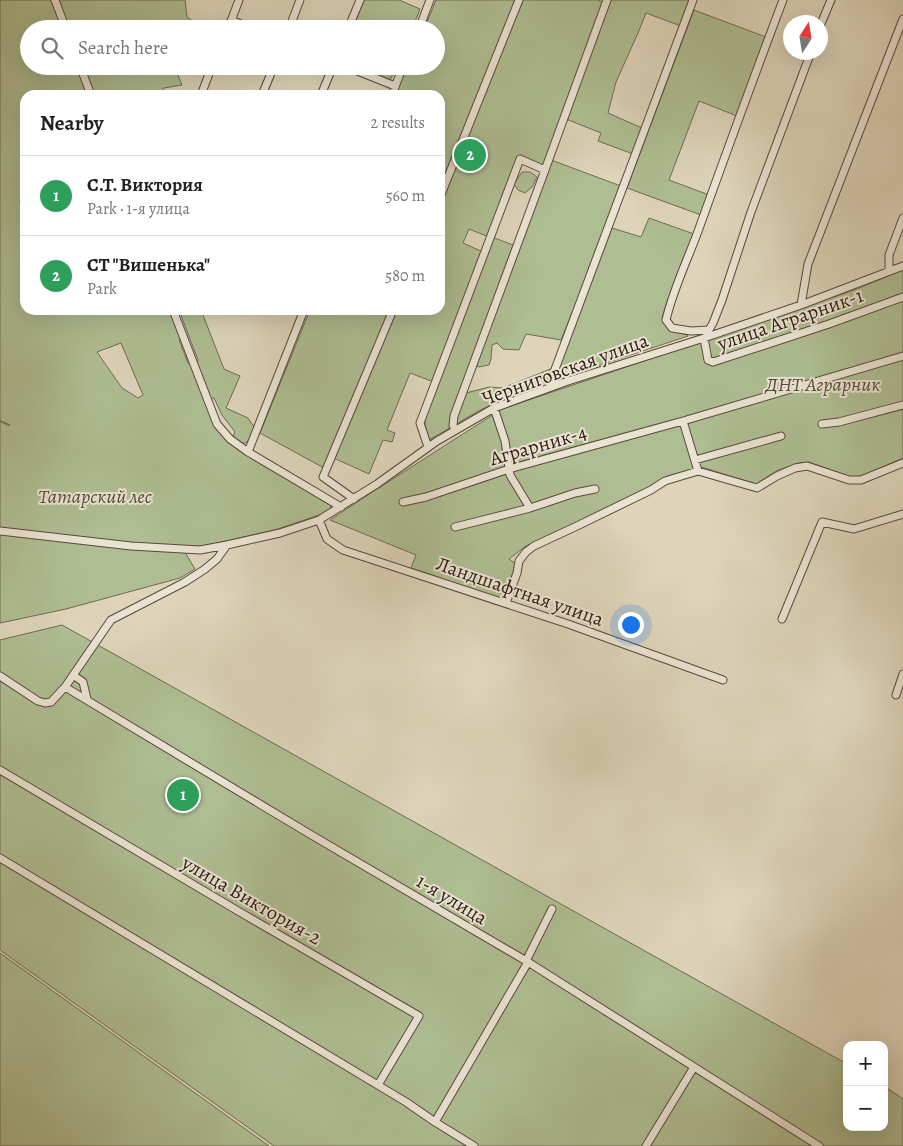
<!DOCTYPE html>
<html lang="en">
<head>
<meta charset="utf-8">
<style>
  :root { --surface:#fff; --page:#f6f6f6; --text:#222; --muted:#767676; --line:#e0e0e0; --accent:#ea580c }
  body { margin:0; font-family:Alegreya,serif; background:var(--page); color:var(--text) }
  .controls { position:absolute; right:15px; bottom:15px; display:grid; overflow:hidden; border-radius:10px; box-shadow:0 5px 20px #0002 }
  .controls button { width:45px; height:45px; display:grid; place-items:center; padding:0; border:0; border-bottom:1px solid var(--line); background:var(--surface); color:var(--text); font:25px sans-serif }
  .compass { position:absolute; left:783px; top:15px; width:45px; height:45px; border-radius:50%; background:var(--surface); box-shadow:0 5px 20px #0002; rotate:12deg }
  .you { position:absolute; left:630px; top:624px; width:18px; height:18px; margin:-12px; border:4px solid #fff; border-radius:50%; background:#1a73e8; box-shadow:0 0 0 8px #1a73e833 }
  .badge { display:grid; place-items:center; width:32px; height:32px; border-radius:50%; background:var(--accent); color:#fff; font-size:16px; font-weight:700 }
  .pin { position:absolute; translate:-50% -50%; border:2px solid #fff; box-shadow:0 1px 5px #0006 }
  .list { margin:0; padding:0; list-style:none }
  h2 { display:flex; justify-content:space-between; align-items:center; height:65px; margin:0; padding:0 20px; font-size:21px }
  h2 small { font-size:16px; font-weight:400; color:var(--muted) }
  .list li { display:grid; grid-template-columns:32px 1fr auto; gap:15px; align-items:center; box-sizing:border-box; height:80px; padding:0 20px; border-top:1px solid var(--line) }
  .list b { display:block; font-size:19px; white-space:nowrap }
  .list p { margin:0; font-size:16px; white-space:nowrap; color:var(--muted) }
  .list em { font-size:16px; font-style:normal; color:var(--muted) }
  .icon { flex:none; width:28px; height:28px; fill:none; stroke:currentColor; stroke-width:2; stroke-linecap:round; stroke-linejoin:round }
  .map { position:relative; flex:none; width:903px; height:1146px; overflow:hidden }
  .search { position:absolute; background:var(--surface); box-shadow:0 5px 20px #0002; left:20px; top:20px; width:425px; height:55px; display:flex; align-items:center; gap:12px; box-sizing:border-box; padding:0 18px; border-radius:28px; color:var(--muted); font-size:19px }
  .panel { position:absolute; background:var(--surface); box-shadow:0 5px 20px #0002; left:20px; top:90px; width:425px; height:225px; border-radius:15px }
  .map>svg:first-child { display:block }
  .green { fill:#aebd92; stroke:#6e6c51; fill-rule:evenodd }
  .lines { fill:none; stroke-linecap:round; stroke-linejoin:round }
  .stream { stroke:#6b7972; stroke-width:2 }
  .minor-casing { stroke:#5a483a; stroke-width:9 }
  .minor { stroke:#e9e3d2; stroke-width:7 }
  .labels { text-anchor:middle; stroke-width:4; stroke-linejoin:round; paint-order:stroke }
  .street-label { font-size:20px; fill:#2f1a10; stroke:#e9e3d2 }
  .park-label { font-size:20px; font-style:italic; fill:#554b37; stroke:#e9e3d2 }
</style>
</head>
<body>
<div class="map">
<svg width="903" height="1146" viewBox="0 0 903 1146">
  <rect width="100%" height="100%" fill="#ddd4ba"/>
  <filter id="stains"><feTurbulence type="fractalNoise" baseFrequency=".004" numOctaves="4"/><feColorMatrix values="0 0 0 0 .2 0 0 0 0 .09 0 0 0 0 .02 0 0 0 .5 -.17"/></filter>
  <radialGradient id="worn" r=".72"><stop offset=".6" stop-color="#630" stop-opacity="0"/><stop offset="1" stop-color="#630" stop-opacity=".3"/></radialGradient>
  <path class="green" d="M0,0h185l2,17 7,5 3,7h-168v37h145l8,19 -18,3 -5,6 1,1h-135v103l-5,2 5,26v84h145l11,27 -2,3 9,23 3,2 20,53 17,22 8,8 93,56 2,2 -1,4 -5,3 -47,16 -78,18 -14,-1v8l9,15 -15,9 -114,31 -66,14zM121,343l22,52 -5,3 -16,-10 -25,-36z
    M364,0h35l21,9 -8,20h-60z
    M436,0h162l5,2 -60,164 -23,-9 -31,80 -20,-8 -6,14 20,9 -49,130 -24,-9 -23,57 8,3 -3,9 -9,-2 -14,34 -40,-18 -5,12 -64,-35 50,-123h130v-215h-45l12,-29h29v-37h-14l1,-3 2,1z
    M610,0h80l-9,26 -35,-13 -8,20 -22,49 -8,31 34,15 -9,26 -35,-13 3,-8 -35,-14z
    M694,10l72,27 -29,79 -38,-15 -30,79 40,15 -8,20 -74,-27z
    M356,66h41l-7,14z
    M551,160l70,26 -29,78 -31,76 -35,-6 -7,16 -16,-1 -6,-6 -5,2 -1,14 -2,6 -11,2 -2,-3z
    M522,172h8l7,5 -5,10 -7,6 -7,-3 -4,-6z
    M649,218l45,16 -27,68 -5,16c8,13 11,13 25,17l1,1 -130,43 -1,-7 1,-6 54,-138 29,9z
    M492,237l21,8 -62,171 -1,12 -21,12c-4,-10 -5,-16 -3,-27z
    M903,270v188l-43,19h-10l-41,-15 -10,1 -21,7 -22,14 -55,-17 -45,17 -57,30 -73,32 -17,13 7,5 -3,13 -8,21 -8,1 -70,-26 -16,-5 5,-13 -86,-35 44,-29 128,-82 352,-119z
    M179,310h22l23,59 16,7 -14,32 22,10 4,6 2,2c-4,13 -7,25 -21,10l2,-4 -13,-17 -8,-17 -4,1 -14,-36 2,-3z
    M553,368l-4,13c-31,12 -64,24 -92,43v-7l9,-24 23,-6 14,1z
    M62,625l785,439v63h37v-41l19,13v47h-629l-274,-196v-310z
    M0,953l269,193h-269z"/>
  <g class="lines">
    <path class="stream" d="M0,421l9,4"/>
    <g class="minor-casing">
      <path id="minor" d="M55,0l11,29
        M231,20l22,9
        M820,26l11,-26
        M228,29l11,-29
        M289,29l11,-29
        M348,29l12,-29
        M419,29l11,-29
        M80,66l11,29
        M345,66l50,20
        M201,95l11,-29
        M262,95l12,-29
        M321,95l12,-29
        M392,95l11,-29
        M440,197l79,-197
        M889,271v-16l14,-37
        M801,305l7,-41 95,-245
        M173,310l44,114 13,15 18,13 93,55
        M708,330l-17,1 -19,-3 -6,-8c8,-34 24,-65 35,-97 27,-75 54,-149 82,-223
        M707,333l6,-10 9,-23 29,-88 60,-160
        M704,338l4,22 5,2 116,-38 74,-27
        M554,386l-1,-6 1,-8 139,-372
        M494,408l11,33 5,34 20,33
        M822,424l17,-2 64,-17
        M455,430l-2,-5 1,-9 91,-246
        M428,447l-8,-24 100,-264 25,11 62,-170
        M248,452l56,-142
        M695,460l86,-24
        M698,471l-15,-50 220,-65
        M354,499l-31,-22 70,-167
        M403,502l23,-5 83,-28 174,-48
        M319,520l8,19 16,11 225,74 155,56
        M455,527l75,-19 45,-15 20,-4
        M0,531l131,15 69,4 27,-5 53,-12 39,-13 58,-36 60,-43 57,-33 74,-27 136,-43 97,-33 102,-39
        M506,603l11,-30 2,-12 7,-9 8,-6 43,-20 74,-36 14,-9 33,-10 59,17 20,-12 18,-8 12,-2 42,14h12l42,-17
        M782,619l40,-97 32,7 49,-15
        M73,675l10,7 4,17
        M0,676l38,25 7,2 6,-1 14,-15 46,-67 74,-38 20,-13 12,-10 10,-14
        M65,687l243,146 220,129 291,184
        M896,695l7,-21
        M0,770l238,141 181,105 -41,69
        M0,858l406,244 29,20 39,24
        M526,961l26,-52
        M435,1122l93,-160
        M646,1146l48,-79"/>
    </g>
    <use href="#minor" class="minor"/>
  </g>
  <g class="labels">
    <g class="street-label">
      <text transform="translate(790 319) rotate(-19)" y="7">улица Аграрник-1</text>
      <text transform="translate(565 369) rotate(-20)" y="7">Черниговская улица</text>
      <text transform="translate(538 445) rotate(-16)" y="7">Аграрник-4</text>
      <text transform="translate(520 591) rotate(19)" y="7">Ландшафтная улица</text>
      <text transform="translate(452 899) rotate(31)" y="7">1-я улица</text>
      <text transform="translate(252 900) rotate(30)" y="7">улица Виктория-2</text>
    </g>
    <g class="park-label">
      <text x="823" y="391">ДНТ Аграрник</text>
      <text x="95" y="503">Татарский лес</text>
    </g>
  </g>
  <rect width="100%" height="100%" filter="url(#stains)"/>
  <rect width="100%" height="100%" fill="url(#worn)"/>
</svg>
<div class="controls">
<button>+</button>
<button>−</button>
</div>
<svg class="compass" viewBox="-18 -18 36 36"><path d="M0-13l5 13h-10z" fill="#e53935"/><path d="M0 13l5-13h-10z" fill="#767676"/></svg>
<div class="you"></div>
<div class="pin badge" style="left:183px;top:795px;background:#2e9e5b">1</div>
<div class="pin badge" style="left:470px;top:155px;background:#2e9e5b">2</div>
<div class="search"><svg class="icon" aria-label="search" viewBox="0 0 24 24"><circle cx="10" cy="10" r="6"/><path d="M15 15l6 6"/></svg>Search here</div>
<section class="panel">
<h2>Nearby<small>2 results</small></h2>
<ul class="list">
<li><span class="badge" style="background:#2e9e5b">1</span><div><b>С.Т. Виктория</b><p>Park · 1-я улица</p></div><em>560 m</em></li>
<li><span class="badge" style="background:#2e9e5b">2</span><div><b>СТ &quot;Вишенька&quot;</b><p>Park</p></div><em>580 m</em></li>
</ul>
</section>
</div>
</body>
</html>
